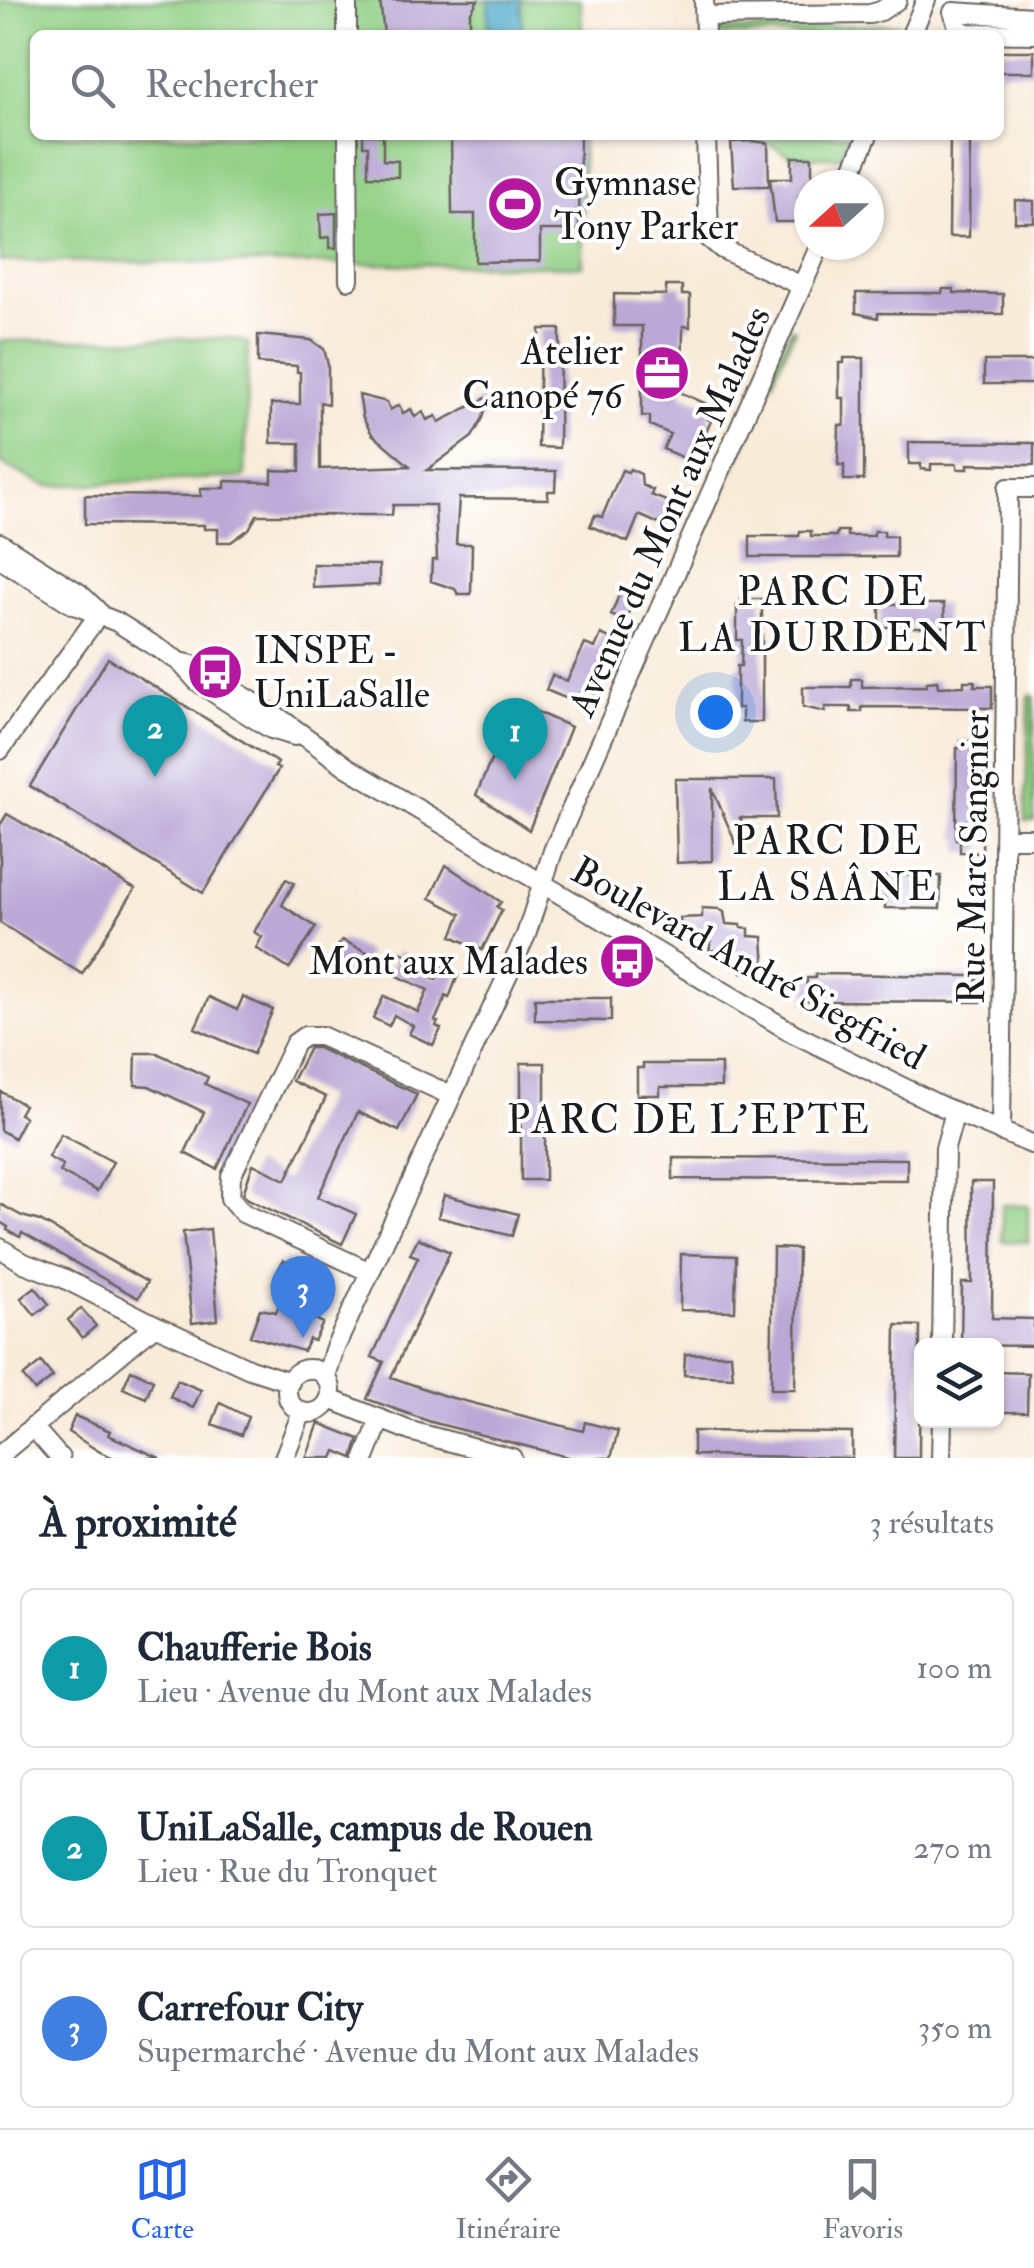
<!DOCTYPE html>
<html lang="fr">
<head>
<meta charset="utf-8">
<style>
  :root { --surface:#fff; --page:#f6f6f7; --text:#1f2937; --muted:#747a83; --line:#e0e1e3; --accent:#2563eb }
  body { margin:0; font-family:"IM FELL Double Pica",serif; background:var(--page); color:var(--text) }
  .controls { position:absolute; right:30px; bottom:30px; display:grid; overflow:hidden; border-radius:15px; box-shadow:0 2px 8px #0004 }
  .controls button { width:90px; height:90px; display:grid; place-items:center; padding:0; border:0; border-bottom:2px solid var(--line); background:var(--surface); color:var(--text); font:50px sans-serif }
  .compass { position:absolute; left:794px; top:170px; width:90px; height:90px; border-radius:50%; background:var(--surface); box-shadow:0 2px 8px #0004; rotate:249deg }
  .you { position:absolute; left:715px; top:712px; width:35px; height:35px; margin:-25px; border:8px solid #fff; border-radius:50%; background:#1a73e8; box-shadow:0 0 0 15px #1a73e833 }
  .badge { display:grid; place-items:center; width:65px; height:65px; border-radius:50%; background:var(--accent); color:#fff; font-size:32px; font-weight:700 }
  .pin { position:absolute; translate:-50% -82px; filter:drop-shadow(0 2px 5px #0008) }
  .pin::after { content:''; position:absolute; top:52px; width:35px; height:30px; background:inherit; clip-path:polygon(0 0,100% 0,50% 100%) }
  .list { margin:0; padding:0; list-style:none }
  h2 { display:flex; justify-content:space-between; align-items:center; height:130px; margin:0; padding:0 40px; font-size:42px }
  h2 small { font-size:32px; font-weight:400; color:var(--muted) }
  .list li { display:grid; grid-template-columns:65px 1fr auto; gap:30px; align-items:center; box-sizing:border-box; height:160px; margin:0 20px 20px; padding:0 20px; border:2px solid var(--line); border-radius:15px }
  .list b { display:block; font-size:38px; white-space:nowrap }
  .list p { margin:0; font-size:32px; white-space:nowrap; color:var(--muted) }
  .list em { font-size:32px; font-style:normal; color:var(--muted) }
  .icon { flex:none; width:55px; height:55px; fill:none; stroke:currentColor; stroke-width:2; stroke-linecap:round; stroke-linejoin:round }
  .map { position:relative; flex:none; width:1034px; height:1458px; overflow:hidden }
  .search { position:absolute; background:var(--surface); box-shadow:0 2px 8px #0004; left:30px; right:30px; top:30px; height:110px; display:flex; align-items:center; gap:25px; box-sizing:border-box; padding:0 35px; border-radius:15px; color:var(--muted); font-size:38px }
  .sheet { height:670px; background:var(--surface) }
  nav { display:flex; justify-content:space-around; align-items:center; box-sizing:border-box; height:140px; border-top:2px solid var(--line); background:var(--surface); font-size:28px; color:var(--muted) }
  nav a { display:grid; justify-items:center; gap:5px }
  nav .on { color:var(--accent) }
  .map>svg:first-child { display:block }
  .green { fill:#91cf84; stroke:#567650; stroke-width:2.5 }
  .water { fill:#48a8c7; stroke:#326272; stroke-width:2.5 }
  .building { fill:#baa9d6 }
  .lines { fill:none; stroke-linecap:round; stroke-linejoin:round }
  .minor-casing { stroke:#69645e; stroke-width:22 }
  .minor { stroke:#fff; stroke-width:18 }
  .labels { text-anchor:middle; stroke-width:8; stroke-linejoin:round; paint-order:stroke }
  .poi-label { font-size:38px; fill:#1c1c1c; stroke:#fff; text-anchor:start }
  .street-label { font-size:38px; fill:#1c1c1c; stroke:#fff }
  .neighbourhood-label { font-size:40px; letter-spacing:2.5px; fill:#1c1c1c; stroke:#fff }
</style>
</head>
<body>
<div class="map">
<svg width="1034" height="1458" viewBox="0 0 1034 1458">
  <rect width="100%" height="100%" fill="#fff"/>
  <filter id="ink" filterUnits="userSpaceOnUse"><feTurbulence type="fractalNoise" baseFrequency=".01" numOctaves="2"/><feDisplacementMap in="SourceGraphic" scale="20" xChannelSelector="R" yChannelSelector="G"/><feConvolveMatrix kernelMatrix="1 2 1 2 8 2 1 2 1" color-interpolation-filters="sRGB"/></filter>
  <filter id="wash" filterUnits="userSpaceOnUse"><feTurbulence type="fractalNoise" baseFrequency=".0048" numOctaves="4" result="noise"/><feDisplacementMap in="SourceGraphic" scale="40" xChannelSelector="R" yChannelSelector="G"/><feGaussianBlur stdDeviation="2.25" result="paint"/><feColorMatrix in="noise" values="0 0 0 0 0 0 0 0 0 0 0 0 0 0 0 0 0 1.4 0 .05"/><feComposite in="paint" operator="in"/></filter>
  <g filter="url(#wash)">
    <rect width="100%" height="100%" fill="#f8ebd9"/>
    <path class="green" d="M0,0h581l1,35h-547v100h547l1,131 -583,-5z
      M899,24l-5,11h-179l7,-5z
      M717,135h133l-9,22h-49l-24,-14 -51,-1z
      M791,328l4,1 -109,248 -4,-1z
      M231,338l17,5 -3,134 -199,9 -46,-23v-122z
      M1029,696h5v125h-9z
      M1002,1205h26v37l-26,-1z"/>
    <path class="water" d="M488,0h33l1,35h-33z"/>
    <g id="blocks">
      <path class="building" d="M380,0h98l-8,14v21h-86z
        M999,51h35v21h-35z
        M363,135h20v25l15,1v16l-30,-1v-30h-5z
        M451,135h129l-1,95h-39v31l-65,1v-48h-23z
        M950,135h20l-1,102h-20z
        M752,141l16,2 1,43h-35l-3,-44z
        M792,157h20v28h-3v11h-10v26h-24l-5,-44h22z
        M1015,200l19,1v21h-19z
        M336,213v35h-6v-11l-9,1 -1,-24z
        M666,286h16v9h8v32l-7,-1 -1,67 31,14 -5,12 3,2 -18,41 -30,-13 7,-15 -20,-9v-9h-8v-90h-28v-32l52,1z
        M943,289h11v4l49,1v20l-125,-1v5l-22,-5v-20h86z
        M540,329h20l-1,119 -21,-1z
        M258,335l53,5 13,9 4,16v39l-8,-2v67l90,-3 -38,-32 -9,-16 -4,-23 28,7 3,8 9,-5 4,8 8,-4 4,8 8,-5 4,8 9,-4 3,6 49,-25 -5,21 -11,19 -45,33 129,1 -1,20h-7v8l-89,-1 -3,46h16l-1,50h-13l-3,-5 -24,-8 1,-21h5l-2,-55h-42l-1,10h-135l-8,14 -18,13h-13v-13h-14v-4l-119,-1v-29l116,1v-8h24v-7l47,1v-12l28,1v-28h-29v-39h29v-32h-3v-6l-39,-3z
        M844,358h20v122h-20v-15h-6l1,-40h5v-27h-5v-35h5z
        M984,361h50v23h-50z
        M909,442l125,1v22l-66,-1v5h-11v-5h-26v6l-10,-1v-5h-12z
        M630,469l11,5 1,11 11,5 -2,5 25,10 -10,22 -27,-12 -11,27 -38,-16 5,-11 7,2 20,-47 6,2z
        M800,531h11v5h25l1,-5h10v5h27v-5h10v5h12v21h-146v-21h49z
        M313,564l66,1v20l-66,3z
        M621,590l15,7 -11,24 -14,-6z
        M741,599h21v123h-20v-14h-5v-42h4l1,-26h-5v-35h5z
        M880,604h64l1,23h-65z
        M601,634l15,7 -4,9 13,7 -4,8 -13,-5 -19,48 -43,-18 6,-15 15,6 18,-37 10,4z
        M108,658l170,105 -3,4 4,2 -76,124 -173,-107z
        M851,679h11v8l64,-1 1,-4 10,-1 1,6 26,-1v-5h11l-1,5h18v22l-130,-1v5h-11v-5h-26v5l-22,-5v-20h48z
        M521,705l50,22 -42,103 -53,-35 16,-37 5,3z
        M961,741l23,1 -2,111 -22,-1v-13h-4l1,-91h4z
        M675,779h101l1,39h-37l9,19 -5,7h-8l-24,-56v73l-35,2z
        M7,814l128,75 -53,85 -82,-51v-98z
        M446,865l55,37 -4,5 5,3 -20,40 -30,-14 9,-22 -31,-16z
        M892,875l49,1 -1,33 -55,-1v-10h-10v-14h10l1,-8z
        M286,879l8,4 -12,22 34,22 -27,42 -33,-21 6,-11 -8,-5z
        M702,908l17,1 5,3 2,12 15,1v3l8,1v7l14,1 2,32 -5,-1 -1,5 -17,-1 1,-10 -25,-5v-7l-9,1 2,-9 -16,1v-10l-14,2 -1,-17 22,-1z
        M342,940l27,13 -15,24 -12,-7 -2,5 -15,-9z
        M399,951l16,8 -4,9 25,11 6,-12 16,8 -9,23 -3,-2 -11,25 3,1 -2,4 5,3 -8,16 -24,-11 4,-8 -19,-11 -5,11 -16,-8 11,-22 34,16 10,-22 -39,-18z
        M815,974l157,2v4h13v22l-179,-1 1,-23h8z
        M209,997l28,13 6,-13 30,13 -20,44 -58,-26z
        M535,998h76v23l-76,-1z
        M309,1048h9l99,46 -18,37 -41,-19 -40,85 38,17 -14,30 -94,-45 -5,-5 10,-30 33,16 40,-83 -34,-16z
        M136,1053h21l51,24 -3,7 42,20 -30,65 -32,-16 19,-41 -55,-26 -14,-1z
        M521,1063h24v117h-24z
        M643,1064h78v23h-61v8h-23v-27h6z
        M0,1091l24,14 -5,9 6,3 -11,21 -14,-8z
        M61,1134l52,28 -16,29 -37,-19 3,-7 -15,-8z
        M673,1158l234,1v21l-234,-1z
        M971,1182h22l-1,136 42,1v27l-73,-1 1,-62h10z
        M444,1195l74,19 -6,22 -74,-19z
        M0,1204l22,12 18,5 107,61 -9,16 -116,-65 -2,4 -13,-7 1,-3 -8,-5z
        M210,1229l8,91 -26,3 -9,-91z
        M418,1238l32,14 -59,125 54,19 138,35 2,-9 33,9 -7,27h-39l-141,-36 -64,-23 17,-37 -12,-5 46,-100 -8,-3z
        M773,1248l25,1 -3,140h-24z
        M681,1254l55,2 -1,55 -55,-1z
        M283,1260l6,3 2,-3 35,17 -3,6 3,2 -6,13 -3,-2 -9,19 15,8 -9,18 -5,-2 -6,12 -53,-15 10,-27 16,3 11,-23 -14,-6z
        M35,1287l14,17 -14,11 -14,-17z
        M81,1308l15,18 -14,12 -14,-18z
        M896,1325l24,1 -1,132h-25z
        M685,1354h46l2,23 -49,-2z
        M41,1362l12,15 -18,14 -12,-14z
        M131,1370l22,10 -7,18 -23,-10z
        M996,1372l32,1 -1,39h-31z
        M177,1380l24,10 -8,18 -23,-11z
        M220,1403l28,14 -7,18 -29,-11z
        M75,1416l35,15 -2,4 52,23h-46l-14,-6 -32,-20z
        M319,1423l40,16 -6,19 -17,-7 -3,7h-27z
        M693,1431l159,2v25l-159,-3z"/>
    </g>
  </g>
  <g filter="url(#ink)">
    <use href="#blocks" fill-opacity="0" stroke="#69645e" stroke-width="2.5"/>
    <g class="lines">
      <g class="minor-casing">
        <path id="minor" d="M347,0v35
          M704,0l1,35
          M705,16l165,-2 11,-3 16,-11
          M1034,17l-81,-5 6,17 8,4 67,1
          M911,35l15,-35
          M348,135l1,145
          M706,135l3,103 13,11 80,37
          M846,185l22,-50
          M0,543l79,50 17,16
          M0,559l72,45 45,18 63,40 17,19 29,20 45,28 23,7
          M180,662l12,3 86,52 69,50 446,266 148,73 93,39
          M0,750l100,-137
          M1007,838h27
          M1001,1132l7,-644h26
          M0,1248l24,15 39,15 92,47 95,44 40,13
          M370,1272l-127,-59 -13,-15 1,-22 64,-133 10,-7h16l129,59
          M942,1346l3,-198 10,-36
          M287 1391a22 22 0 1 1 44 0a22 22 0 1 1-44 0Z
          M326,1378l8,-28 192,-415 27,-84 267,-606
          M330,1399l80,32 102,27
          M33,1427l27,31
          M0,1455l155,-130
          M284,1458l18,-46
          M365,1458l15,-38
          M941,1458l1,-38"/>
      </g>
      <use href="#minor" class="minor"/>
    </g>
  </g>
  <defs>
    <g id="stadium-disc" transform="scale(2.875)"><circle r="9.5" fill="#b5179e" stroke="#fff"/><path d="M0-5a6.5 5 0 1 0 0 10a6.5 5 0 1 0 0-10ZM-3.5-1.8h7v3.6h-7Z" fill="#fff"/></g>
    <g id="office-disc" transform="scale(2.875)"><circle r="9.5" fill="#b5179e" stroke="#fff"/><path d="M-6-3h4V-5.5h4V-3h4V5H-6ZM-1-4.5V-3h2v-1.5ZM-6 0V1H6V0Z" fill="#fff"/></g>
    <g id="bus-disc" transform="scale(2.875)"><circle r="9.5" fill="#b5179e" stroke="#fff"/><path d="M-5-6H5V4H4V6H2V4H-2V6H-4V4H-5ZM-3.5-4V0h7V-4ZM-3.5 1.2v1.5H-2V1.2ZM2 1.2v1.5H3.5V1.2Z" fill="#fff"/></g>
  </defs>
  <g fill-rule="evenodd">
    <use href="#stadium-disc" x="515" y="204"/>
    <use href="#office-disc" x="662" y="373"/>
    <use href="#bus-disc" x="215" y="672"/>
    <use href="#bus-disc" x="627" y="961"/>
  </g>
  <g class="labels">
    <g class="poi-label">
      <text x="554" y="195">Gymnase<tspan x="554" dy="44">Tony Parker</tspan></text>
      <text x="623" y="364" text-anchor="end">Atelier<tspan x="623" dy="44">Canopé 76</tspan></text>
      <text x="254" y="663">INSPE -<tspan x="254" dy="44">UniLaSalle</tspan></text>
      <text x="588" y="974" text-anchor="end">Mont aux Malades</text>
    </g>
    <g class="street-label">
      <text transform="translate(669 511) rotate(-66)" y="13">Avenue du Mont aux Malades</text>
      <text transform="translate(973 857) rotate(-89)" y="13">Rue Marc Sangnier</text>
      <text transform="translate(749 963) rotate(29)" y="13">Boulevard André Siegfried</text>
    </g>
    <g class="neighbourhood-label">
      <text x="833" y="605">PARC DE<tspan x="833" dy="46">LA DURDENT</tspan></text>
      <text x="828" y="854">PARC DE<tspan x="828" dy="46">LA SAÂNE</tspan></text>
      <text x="689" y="1133">PARC DE L'EPTE</text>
    </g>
  </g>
</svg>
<div class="controls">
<button><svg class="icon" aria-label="layers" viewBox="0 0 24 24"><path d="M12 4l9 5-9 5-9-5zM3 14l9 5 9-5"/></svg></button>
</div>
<svg class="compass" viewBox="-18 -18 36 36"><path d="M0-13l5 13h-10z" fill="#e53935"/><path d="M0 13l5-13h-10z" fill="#747a83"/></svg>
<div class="you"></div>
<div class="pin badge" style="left:515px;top:780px;background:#0f9aa8">1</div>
<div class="pin badge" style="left:155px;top:777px;background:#0f9aa8">2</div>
<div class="pin badge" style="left:303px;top:1338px;background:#3f7fe0">3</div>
<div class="search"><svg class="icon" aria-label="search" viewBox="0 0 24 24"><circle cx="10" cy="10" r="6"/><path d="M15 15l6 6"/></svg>Rechercher</div>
</div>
<section class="sheet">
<h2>À proximité<small>3 résultats</small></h2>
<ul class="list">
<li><span class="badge" style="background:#0f9aa8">1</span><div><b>Chaufferie Bois</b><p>Lieu · Avenue du Mont aux Malades</p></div><em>100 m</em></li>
<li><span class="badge" style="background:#0f9aa8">2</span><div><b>UniLaSalle, campus de Rouen</b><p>Lieu · Rue du Tronquet</p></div><em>270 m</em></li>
<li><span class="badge" style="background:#3f7fe0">3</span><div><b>Carrefour City</b><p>Supermarché · Avenue du Mont aux Malades</p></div><em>350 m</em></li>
</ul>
</section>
<nav>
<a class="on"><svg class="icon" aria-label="map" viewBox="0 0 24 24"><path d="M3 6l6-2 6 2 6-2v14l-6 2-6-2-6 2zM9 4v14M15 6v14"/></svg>Carte</a>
<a><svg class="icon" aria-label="directions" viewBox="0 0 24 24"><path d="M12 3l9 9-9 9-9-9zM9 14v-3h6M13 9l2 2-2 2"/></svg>Itinéraire</a>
<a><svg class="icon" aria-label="saved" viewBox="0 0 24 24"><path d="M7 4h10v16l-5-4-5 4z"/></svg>Favoris</a>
</nav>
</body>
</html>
